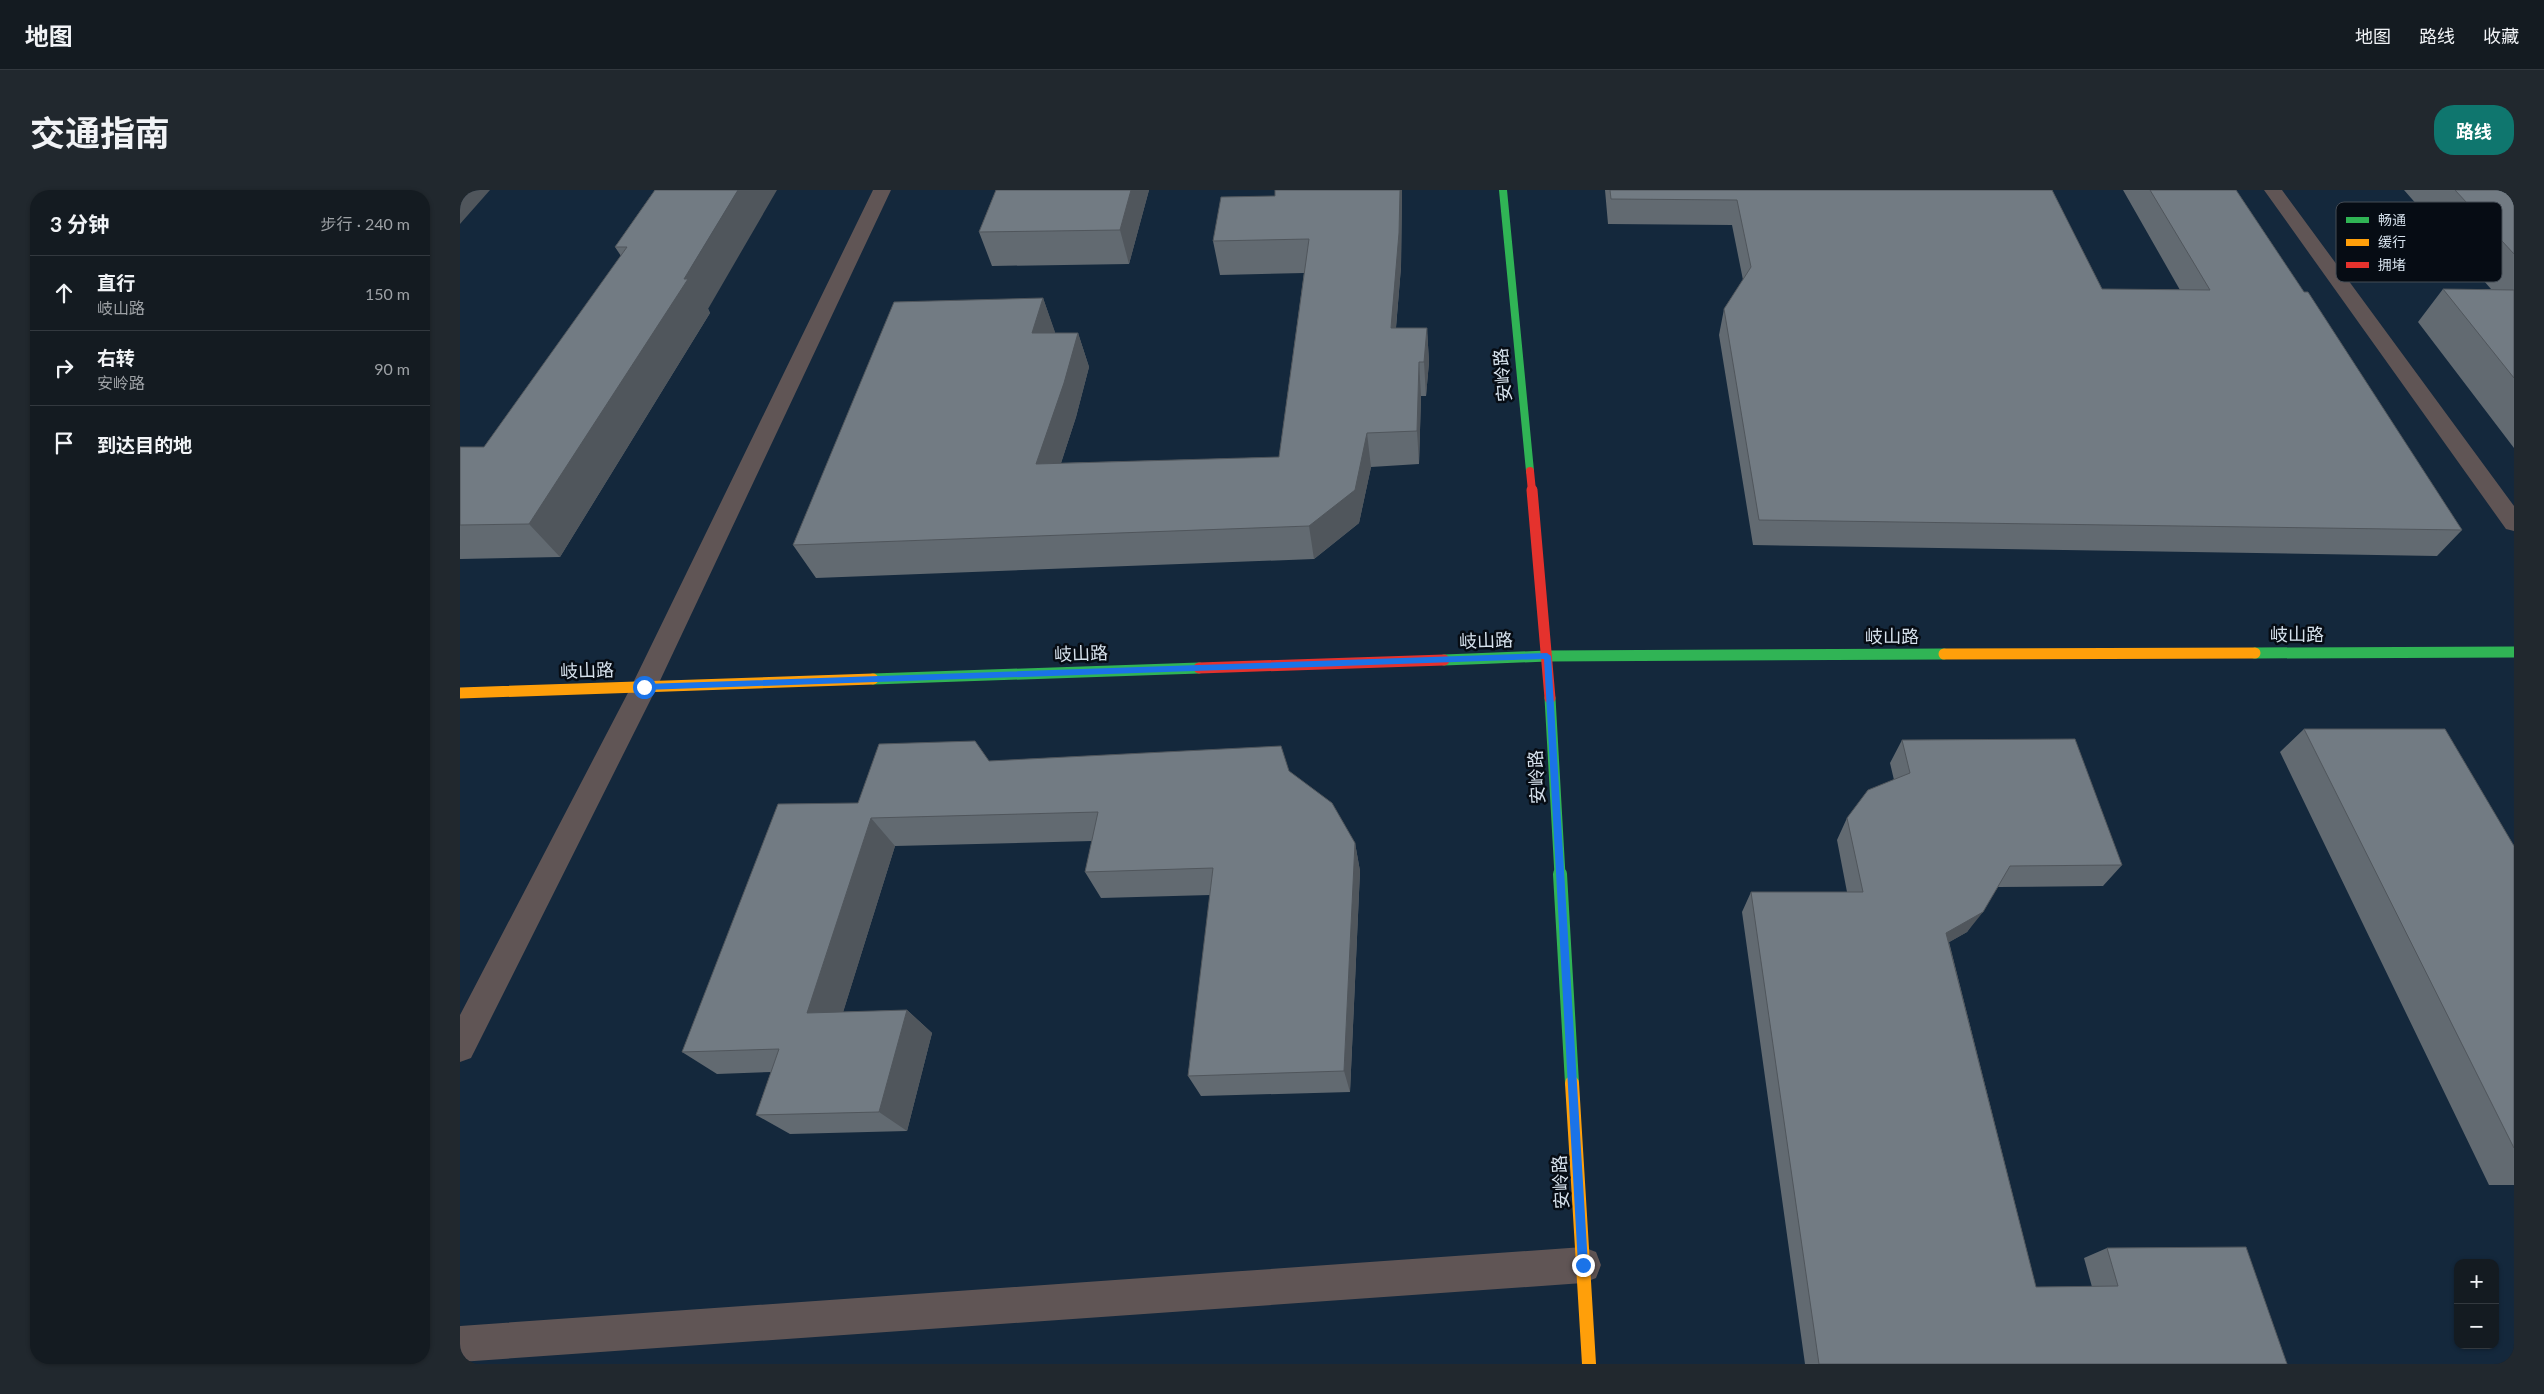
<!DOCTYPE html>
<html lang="zh">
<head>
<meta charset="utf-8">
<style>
  :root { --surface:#141b21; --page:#21282e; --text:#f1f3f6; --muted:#9da1a5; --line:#33393f; --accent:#0f766e }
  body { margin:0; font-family:Lato,"Noto Sans SC",sans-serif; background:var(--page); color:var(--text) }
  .controls { position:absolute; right:15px; bottom:15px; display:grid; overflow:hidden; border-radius:10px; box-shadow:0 1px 4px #0004 }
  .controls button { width:45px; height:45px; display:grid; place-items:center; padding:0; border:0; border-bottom:1px solid var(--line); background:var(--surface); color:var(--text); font:25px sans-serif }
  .stop { position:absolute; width:15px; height:15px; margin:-11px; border:4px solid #1a73e8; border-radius:50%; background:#fff }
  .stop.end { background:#1a73e8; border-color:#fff; box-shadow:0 1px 5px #0008 }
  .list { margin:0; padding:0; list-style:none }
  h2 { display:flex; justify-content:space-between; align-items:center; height:65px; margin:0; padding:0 20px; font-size:21px }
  h2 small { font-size:16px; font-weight:400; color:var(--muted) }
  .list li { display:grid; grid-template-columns:32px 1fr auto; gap:15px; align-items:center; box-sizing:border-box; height:75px; padding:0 20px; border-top:1px solid var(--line) }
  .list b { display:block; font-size:19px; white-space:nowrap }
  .list p { margin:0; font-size:16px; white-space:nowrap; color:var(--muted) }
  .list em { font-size:16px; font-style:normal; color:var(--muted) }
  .icon { flex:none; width:28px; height:28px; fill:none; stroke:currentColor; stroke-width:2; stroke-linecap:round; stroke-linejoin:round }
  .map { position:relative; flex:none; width:2054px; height:1174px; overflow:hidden; border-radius:20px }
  header { display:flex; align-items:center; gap:30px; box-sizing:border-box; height:70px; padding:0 25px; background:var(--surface); border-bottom:1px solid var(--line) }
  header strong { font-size:24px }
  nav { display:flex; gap:28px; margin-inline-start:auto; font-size:18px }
  .intro { display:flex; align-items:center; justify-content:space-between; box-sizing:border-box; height:120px; padding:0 30px }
  h1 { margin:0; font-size:35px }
  .button { padding:12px 22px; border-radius:20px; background:var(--accent); color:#fff; font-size:18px; font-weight:700 }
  main { display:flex; gap:30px; padding:0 30px }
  aside { flex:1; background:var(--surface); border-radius:20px; box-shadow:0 1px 4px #0004 }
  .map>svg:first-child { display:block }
  .built { fill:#14283c; fill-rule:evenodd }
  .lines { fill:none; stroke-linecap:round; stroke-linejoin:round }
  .street { fill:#605555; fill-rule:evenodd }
  .fast-far2 { stroke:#30b455; stroke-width:8 }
  .fast-far1 { stroke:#30b455; stroke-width:11 }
  .fast { stroke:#30b455; stroke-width:14 }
  .slow-far1 { stroke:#ff9f0a; stroke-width:11 }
  .slow { stroke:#ff9f0a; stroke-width:14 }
  .jam-far1 { stroke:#e5322d; stroke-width:8 }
  .jam { stroke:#e5322d; stroke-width:11 }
  .wall { fill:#626a71 }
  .shaded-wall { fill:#50565c }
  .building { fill:#727b83; stroke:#50565c }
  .route { fill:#1a73e8 }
  .labels { text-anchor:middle; stroke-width:5; stroke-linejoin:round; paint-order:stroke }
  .street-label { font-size:18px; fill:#d6e1ec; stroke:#060c14 }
  .key { fill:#060c14; stroke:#444c55; stroke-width:1 }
  .key-label { font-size:14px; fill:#d6e1ec }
</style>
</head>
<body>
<header>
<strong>地图</strong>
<nav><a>地图</a><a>路线</a><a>收藏</a></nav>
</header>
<div class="intro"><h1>交通指南</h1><a class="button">路线</a></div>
<main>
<aside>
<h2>3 分钟<small>步行 · 240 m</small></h2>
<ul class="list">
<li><svg class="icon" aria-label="ahead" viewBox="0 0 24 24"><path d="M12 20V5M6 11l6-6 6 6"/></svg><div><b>直行</b><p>岐山路</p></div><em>150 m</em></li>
<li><svg class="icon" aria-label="right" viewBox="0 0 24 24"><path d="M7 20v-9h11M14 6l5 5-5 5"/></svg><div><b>右转</b><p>安岭路</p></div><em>90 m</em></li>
<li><svg class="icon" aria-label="arrive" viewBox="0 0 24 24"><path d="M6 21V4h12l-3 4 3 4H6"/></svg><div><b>到达目的地</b></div></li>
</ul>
</aside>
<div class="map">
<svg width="2054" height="1174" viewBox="0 0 2054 1174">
  <rect width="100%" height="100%" fill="#1b242c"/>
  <path class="built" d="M0,0h2054v1174h-2054zM1998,1073h37v82h-37z"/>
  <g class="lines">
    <path class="street" d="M413,0h18l-234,497 -186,371 -11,4v-47l171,-328z
      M1804,0h18l232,316v25l-8,-2z
      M1123,1057l13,5 5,13 -5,13 -13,5 -1123,79v-36z"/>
    <path class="fast-far2" d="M1043,0l27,281"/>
    <path class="fast-far1" d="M1795,463l259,-1
      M984,470l103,-4 397,-2
      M413,489l326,-11
      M1090,508l10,177"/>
    <path class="fast" d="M1100,684l12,209"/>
    <path class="slow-far1" d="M1484,464l311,-1
      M0,503l413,-14"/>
    <path class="slow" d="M1112,893l17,281"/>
    <path class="jam-far1" d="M1070,281l2,20"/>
    <path class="jam" d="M1072,300l18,208
      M739,478l245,-8"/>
  </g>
  <path class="wall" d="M195,0l55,123 -150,244 -100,2v-112h24l137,-191 -6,-9z
    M536,0h153l-20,74 -137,2 -13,-34z
    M815,0h127l-1,77 -5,61h31l2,34 -3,34h-5l-2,68 -48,3 -12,56 -45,36 -498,19 -23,-33 250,-247 12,35h23l11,34 -13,50 -15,46 218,-6 25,-184 -84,2 -7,-34 62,-45z
    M1145,0h447l50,99 78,1 -57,-100h113l226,340 -25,26 -684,-11 -34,-210 5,-26 19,-29 -11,-55 -124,-1z
    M1944,0h110v258l-96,-126 25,-33h48z
    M1844,539l210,117v339h-25l-209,-433z
    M1442,550l220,125 -19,21 -105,1 -31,45 -18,10 87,345h56l-8,-29 23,-10 180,116h-482l-63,-452 9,-20h96l-10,-52 10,-22 47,-38 -4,-17z
    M529,571l300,10 66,72 5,28 -10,221 -149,4 -13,-20 22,-181 -109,3 -16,-26 7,-31 -197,5 -52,166 64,-2 25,23 -25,98 -117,3 -34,-19 15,-43 -54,2 -35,-22 176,-249z"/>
  <path class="shaded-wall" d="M0,0h30l-30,34z
    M278,0h39l-69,119 2,4 -150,244 -31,-33 155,-245z
    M671,0h18l-20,74 -9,-34z
    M940,0h2l-1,77 -8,95 -2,-34z
    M583,108l12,34 -11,35 -12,-34z
    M967,138l2,34 -3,34 -2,-34z
    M618,143l11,34 -13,50 -26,80 -14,-33z
    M959,172l2,34 -2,68 -2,-33z
    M907,243l4,34 -12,56 -45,36 -5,-33z
    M411,628l24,28 -59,189 -29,-22z
    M895,653l5,28 -10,221 -6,-21z
    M1523,722l-16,20 -35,20 14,-19z
    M447,820l25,23 -25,98 -28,-19z"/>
  <path class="building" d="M195,0h83l-54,89h4l-159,245 -69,1v-78h24l143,-200h-12z
    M536,0h135l-11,40 -141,2z
    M815,0h125l-1,43 -8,95h36l-3,34h-5l-2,69 -50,2 -12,57 -46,36 -516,19 101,-243 149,-4 -11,35h46l-14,50 -28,81 243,-7 30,-218 -96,2 8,-44 54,-1z
    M1150,0h442l50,99 108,1 -60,-100h86l68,102h4l154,238 -703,-10 -35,-211 27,-42 -14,-67 -126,-1z
    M1995,0h59v64z
    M1983,99l71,1v88z
    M1844,539h141l69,117v302z
    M1615,549l47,126 -112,1 -27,46 -37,21 90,354 82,-1 -11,-38 139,-1 41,117h-468l-68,-472h112l-16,-74 21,-28 42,-17 -8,-33z
    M515,551l14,20 292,-15 8,25 43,32 23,40 -11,228 -156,5 25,-208 -128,4 13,-60 -227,6 -64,195 100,-3 -28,102 -123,3 23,-66 -97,3 96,-248 80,-1 21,-59z"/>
  <path class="route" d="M1087,463l4,3 37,609 -5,5 -5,-5 -34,-606 -900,31 -4,-3 4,-3z"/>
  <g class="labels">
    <g class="street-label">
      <text transform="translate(1043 185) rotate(-95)" y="6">安岭路</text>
      <text x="1837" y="451">岐山路</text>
      <text x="1432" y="453">岐山路</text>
      <text transform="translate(1026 451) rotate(-2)" y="6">岐山路</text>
      <text transform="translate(621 464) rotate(-2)" y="6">岐山路</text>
      <text transform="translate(127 481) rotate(-2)" y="6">岐山路</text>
      <text transform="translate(1077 587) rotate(-93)" y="6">安岭路</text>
      <text transform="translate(1101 992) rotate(-93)" y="6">安岭路</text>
    </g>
  </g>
  <rect x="1876" y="12" width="166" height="80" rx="8" class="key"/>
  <rect x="1886" y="27" width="23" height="6" fill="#30b455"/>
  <rect x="1886" y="49" width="23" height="7" fill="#ff9f0a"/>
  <rect x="1886" y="72" width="23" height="6" fill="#e5322d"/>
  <g class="key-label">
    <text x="1918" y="35">畅通</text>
    <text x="1918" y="57">缓行</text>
    <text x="1918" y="80">拥堵</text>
  </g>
</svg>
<div class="controls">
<button>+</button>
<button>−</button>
</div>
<div class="stop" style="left:184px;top:497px"></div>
<div class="stop end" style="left:1123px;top:1075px"></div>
</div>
</main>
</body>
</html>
